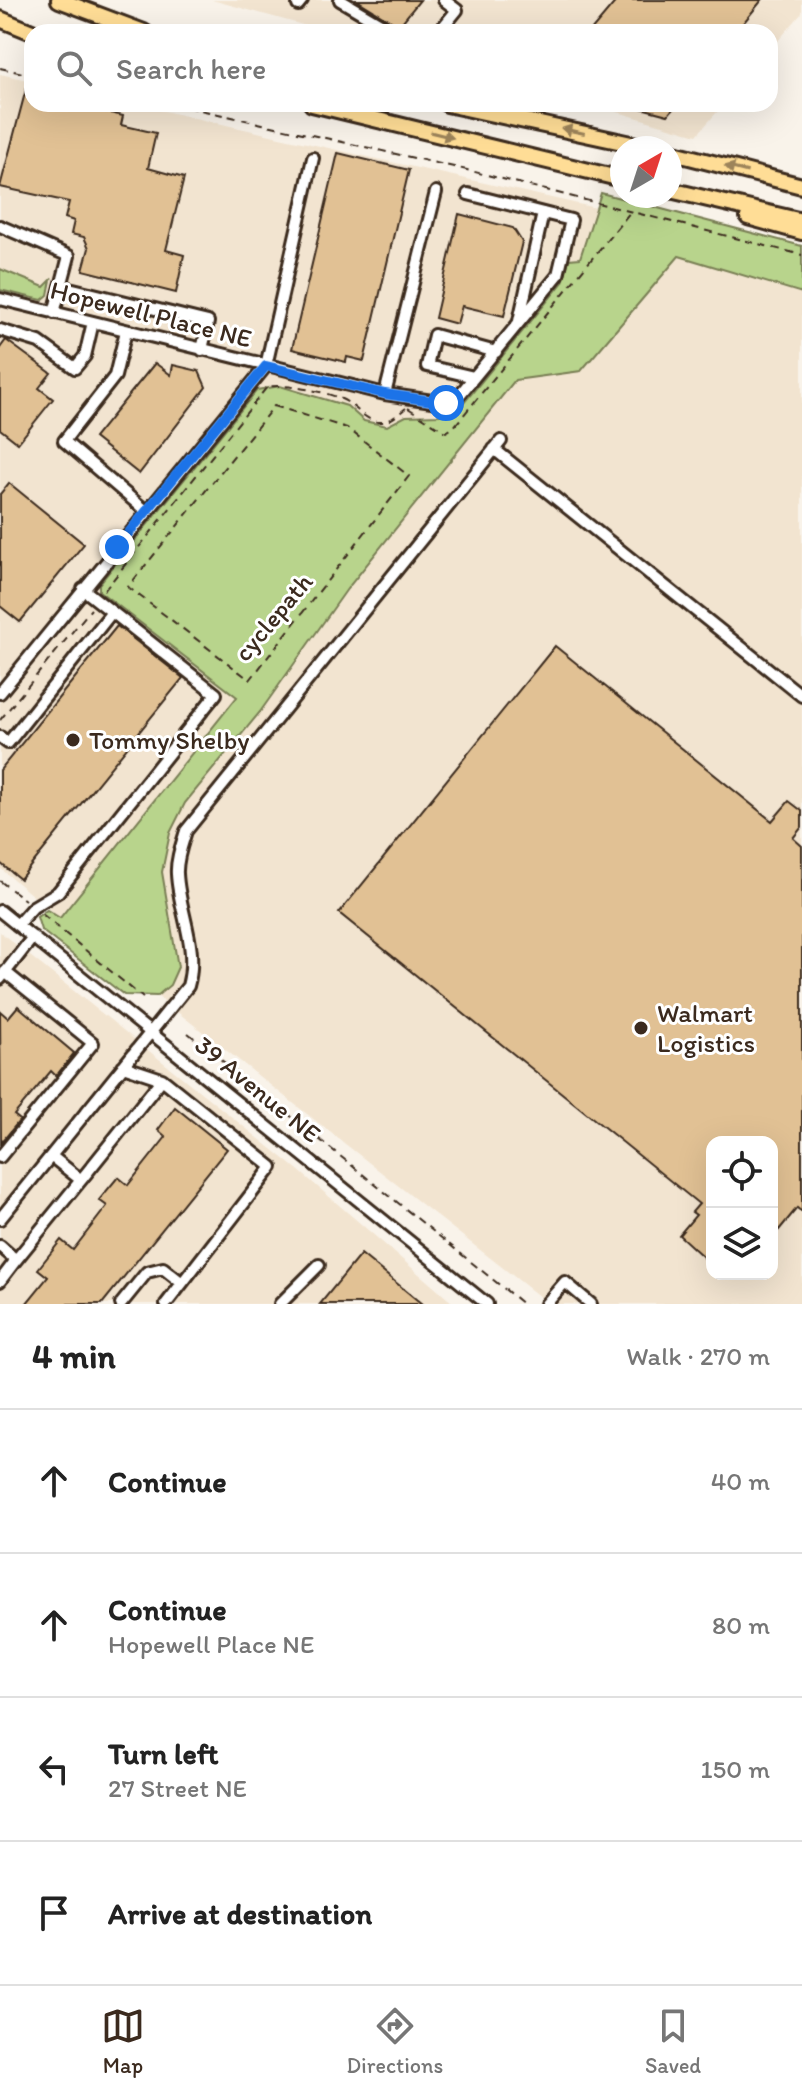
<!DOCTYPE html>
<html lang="en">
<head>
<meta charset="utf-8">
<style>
  :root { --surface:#fff; --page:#f6f6f6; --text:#222; --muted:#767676; --line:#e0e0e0; --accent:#3b2a1e }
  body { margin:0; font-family:Itim,sans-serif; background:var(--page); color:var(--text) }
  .controls { position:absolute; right:24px; bottom:24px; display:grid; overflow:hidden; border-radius:16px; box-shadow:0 8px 32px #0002 }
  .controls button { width:72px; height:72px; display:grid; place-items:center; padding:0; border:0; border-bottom:2px solid var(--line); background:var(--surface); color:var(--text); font:40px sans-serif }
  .compass { position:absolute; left:610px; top:136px; width:72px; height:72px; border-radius:50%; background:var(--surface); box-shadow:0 8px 32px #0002; rotate:39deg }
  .stop { position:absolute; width:24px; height:24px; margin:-18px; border:6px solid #1a73e8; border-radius:50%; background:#fff }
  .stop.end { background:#1a73e8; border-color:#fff; box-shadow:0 2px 8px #0008 }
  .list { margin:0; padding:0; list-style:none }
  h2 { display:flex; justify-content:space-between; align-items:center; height:104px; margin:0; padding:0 32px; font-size:34px }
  h2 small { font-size:26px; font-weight:400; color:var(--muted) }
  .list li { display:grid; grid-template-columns:52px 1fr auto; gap:24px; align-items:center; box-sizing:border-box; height:144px; padding:0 32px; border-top:2px solid var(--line) }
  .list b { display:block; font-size:30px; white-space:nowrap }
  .list p { margin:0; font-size:26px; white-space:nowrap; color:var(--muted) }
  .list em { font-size:26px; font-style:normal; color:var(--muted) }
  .icon { flex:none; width:44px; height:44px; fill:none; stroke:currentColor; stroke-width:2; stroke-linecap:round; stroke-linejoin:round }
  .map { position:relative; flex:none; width:802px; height:1304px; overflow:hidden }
  .search { position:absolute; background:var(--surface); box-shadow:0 8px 32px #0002; left:24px; right:24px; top:24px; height:88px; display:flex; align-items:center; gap:20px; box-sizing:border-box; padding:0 28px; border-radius:24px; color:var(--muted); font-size:30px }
  .sheet { height:680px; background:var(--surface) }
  nav { display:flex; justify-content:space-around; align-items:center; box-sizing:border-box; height:112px; border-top:2px solid var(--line); background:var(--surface); font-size:22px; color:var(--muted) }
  nav a { display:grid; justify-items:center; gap:4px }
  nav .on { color:var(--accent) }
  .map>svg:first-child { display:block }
  .built { fill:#f2e4d0; fill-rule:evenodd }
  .green { fill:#b8d48c; stroke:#7a7f55; stroke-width:2 }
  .building { fill:#e1c194; stroke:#3b2a1e; stroke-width:2 }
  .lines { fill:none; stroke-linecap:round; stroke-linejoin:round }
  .minor-casing { stroke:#3b2a1e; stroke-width:16 }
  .major-casing { stroke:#3b2a1e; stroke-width:20 }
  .path { stroke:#3b2a1e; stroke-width:2; stroke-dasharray:8 6; stroke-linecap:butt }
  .minor { stroke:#fff; stroke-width:10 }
  .major { stroke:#ffdd96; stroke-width:14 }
  .oneway { fill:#9d845a }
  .route { stroke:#1a73e8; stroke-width:10 }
  .poi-dot { fill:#3b2a1e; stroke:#fff; stroke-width:3 }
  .labels { text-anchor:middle; stroke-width:6; stroke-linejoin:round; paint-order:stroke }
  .street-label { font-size:26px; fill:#3b2a1e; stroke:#fff }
  .poi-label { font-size:26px; fill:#3b2a1e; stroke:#fff; text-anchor:start }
</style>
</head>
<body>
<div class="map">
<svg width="802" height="1304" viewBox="0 0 802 1304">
  <rect width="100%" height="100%" fill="#f9f3ea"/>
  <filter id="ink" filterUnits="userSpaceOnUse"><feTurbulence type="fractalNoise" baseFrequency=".0125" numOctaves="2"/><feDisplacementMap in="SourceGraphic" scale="16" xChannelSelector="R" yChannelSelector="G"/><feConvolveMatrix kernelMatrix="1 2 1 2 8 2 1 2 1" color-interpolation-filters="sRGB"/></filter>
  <g filter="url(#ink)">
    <path class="built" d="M212,0h590v13l-32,37v-18h-442z
      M0,74l32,7v23h101l463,104 -16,50 -11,1 -6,23 -105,128 -19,5 -33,1 -19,10 -23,-5 -17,-15 -66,-20 -24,4 -157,201 138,106 -179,221 -59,-50z
      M590,104h134l-27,31z
      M679,256l123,37v1011h-253l-392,-308 13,-11 1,-61 -9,-52 8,-39 15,-30 75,-91 87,-123 168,-209 66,-9zM712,1142h60v132h-60z
      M0,932l297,237 157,135h-454z"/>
    <path class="green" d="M601,193l201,53v47l-123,-37 -98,115 -66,9 -168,209 -87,123 -75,91 -15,30 -8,39 16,95 -8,18 -13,11 -33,-1 -83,-65 -4,-13 10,-7 13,8 177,-221 -138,-106v-7l158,-194 23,-4 67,20 17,15 23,5 19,-10 33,-1 19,-5 105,-128 6,-23 11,-1z
      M0,269l44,18 7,-7 -3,15 -6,5 -42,-10z"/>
    <path class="building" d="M357,0h63l-21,26z
      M617,0h145l-26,32h-146z
      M29,78l3,26h41l50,12 -2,9 35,8 -8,35 36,10 -18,72 18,5 -8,38 -93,-23 6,-22 -5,-11 -13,-3 3,-13 -9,-3 4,-16 -69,-15z
      M637,104h40l-9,11 -31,-8z
      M338,153l71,17 -45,191 -17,-4 -1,5 -54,-13z
      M459,214l54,14 9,14 -18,74 -42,-10 -5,18 -22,-6z
      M6,340l45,33 -12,15 14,11 -35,44 -18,-14v-81z
      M155,363l16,12 2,-10 26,6 7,16 -67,87 -45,-36z
      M9,483l75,61 -64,78 -20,-16v-112z
      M117,626l66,52 -163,201 -20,-16v-93z
      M555,646l217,175 17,-20 13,10v16l-9,11 9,8v366l-5,-4 -18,22 -7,-6v-82h-60v123l-33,-30 17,-20 -4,-3 7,-8 -360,-291z
      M18,1006l56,47 -18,23 -5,-5 -37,44 6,5 -19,23 -1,-132 8,7z
      M175,1107l52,42 -125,155h-76l22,-27 -10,-8 23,-29 12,10 34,-44 -8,-6 19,-23 10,8 38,-48 -8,-7z
      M361,1254l61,50h-102z"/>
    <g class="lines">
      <g class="minor-casing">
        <path id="minor" d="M340,0l54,32
          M298,5l4,-5
          M439,32l18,-22 -13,-10
          M0,226l69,30 -15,57
          M61,286l147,36 -6,28
          M0,299l385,95 61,9 11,-5 101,-123 13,-55 -103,-26
          M519,321l24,-108
          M0,330l39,12 36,26 10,-12 8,-34
          M126,331l-11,45 -51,65 82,70
          M474,377l-47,-11 7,-31 62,17
          M385,394l51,-202
          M494,449l308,247
          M0,693l266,-327 47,-208
          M0,737l8,6 104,-131
          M0,911l487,393
          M17,925l16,-18 25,-15 158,-198 -133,-105
          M0,979l33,-42
          M123,1066l39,13
          M0,1157l93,-114 -88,-71
          M81,1180l81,-101 110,88 -106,137
          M0,1219l188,-233c11,-39 -9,-73 -11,-112 -1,-14 5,-30 9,-43l315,-390
          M0,1246l16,14 65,-80 -30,-24
          M0,1281l16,-21
          M121,1304l26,-32 16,-4 19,15
          M280,1304l39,-39
          M546,1304l19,-22 26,22"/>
      </g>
      <g class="major-casing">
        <path id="major" d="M59,0l85,32
          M0,19l32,13
          M312,104l310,75
          M447,104l203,44
          M670,152l132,34
          M670,190l132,31
          M748,217l54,15"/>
      </g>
      <path class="path" d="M0,68l32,7
        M174,104l293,66 335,85
        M274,406l73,22 62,48 -159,204 -122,-93z
        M408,408l38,24 7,-4 178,-217
        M104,591l163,-204c17,-4 65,5 80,15 10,6 19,19 32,20 11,1 19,-8 27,-14
        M0,720l91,-111
        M0,881l25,19
        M42,914l101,84
        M188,1033l335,271"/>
      <use href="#minor" class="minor"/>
      <use href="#major" class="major"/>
    </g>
    <defs><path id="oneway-solid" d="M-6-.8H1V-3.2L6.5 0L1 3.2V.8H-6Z" transform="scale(2)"/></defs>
    <g class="oneway">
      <use href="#oneway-solid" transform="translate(573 131) rotate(-168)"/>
      <use href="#oneway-solid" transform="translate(442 135) rotate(14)"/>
      <use href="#oneway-solid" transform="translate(736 169) rotate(-166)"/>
    </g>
  </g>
  <g class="lines" filter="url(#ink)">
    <path class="route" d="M117,547l149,-181 119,28 61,9"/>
  </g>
  <g class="poi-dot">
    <circle cx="73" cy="740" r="8"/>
    <circle cx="641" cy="1028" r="8"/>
  </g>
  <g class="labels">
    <g class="street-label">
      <text transform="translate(151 314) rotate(14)" y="9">Hopewell Place NE</text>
      <text transform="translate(273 617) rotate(-50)" y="9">cyclepath</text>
      <text transform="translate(258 1089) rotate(39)" y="9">39 Avenue NE</text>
    </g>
    <g class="poi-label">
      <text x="89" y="749">Tommy Shelby</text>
      <text x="657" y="1022">Walmart<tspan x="657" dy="30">Logistics</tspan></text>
    </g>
  </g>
</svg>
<div class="controls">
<button><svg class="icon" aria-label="locate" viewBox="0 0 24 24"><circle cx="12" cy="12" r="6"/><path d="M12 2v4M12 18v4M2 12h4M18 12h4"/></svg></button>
<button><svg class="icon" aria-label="layers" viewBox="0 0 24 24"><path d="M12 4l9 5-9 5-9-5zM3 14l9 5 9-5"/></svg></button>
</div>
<svg class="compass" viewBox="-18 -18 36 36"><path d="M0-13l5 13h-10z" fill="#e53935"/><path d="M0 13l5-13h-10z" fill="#767676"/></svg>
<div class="stop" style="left:446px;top:403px"></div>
<div class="stop end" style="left:117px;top:547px"></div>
<div class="search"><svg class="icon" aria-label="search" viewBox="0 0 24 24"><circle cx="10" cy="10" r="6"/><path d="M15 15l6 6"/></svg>Search here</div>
</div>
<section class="sheet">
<h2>4 min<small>Walk · 270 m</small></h2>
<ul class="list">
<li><svg class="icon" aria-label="ahead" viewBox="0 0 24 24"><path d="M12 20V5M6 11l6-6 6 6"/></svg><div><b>Continue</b></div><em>40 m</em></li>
<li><svg class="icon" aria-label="ahead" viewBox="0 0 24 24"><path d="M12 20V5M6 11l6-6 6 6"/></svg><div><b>Continue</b><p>Hopewell Place NE</p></div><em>80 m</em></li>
<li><svg class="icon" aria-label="left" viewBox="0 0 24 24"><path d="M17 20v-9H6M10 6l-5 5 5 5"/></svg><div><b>Turn left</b><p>27 Street NE</p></div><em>150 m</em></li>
<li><svg class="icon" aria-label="arrive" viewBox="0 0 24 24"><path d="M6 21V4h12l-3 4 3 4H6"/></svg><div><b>Arrive at destination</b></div></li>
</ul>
</section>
<nav>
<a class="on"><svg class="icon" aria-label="map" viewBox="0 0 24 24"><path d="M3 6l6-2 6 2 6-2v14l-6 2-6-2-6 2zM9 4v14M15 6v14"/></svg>Map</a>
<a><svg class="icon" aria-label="directions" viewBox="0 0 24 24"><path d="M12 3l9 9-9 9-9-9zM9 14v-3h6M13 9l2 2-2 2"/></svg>Directions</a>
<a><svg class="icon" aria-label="saved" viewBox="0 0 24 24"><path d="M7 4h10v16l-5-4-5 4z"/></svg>Saved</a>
</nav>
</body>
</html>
